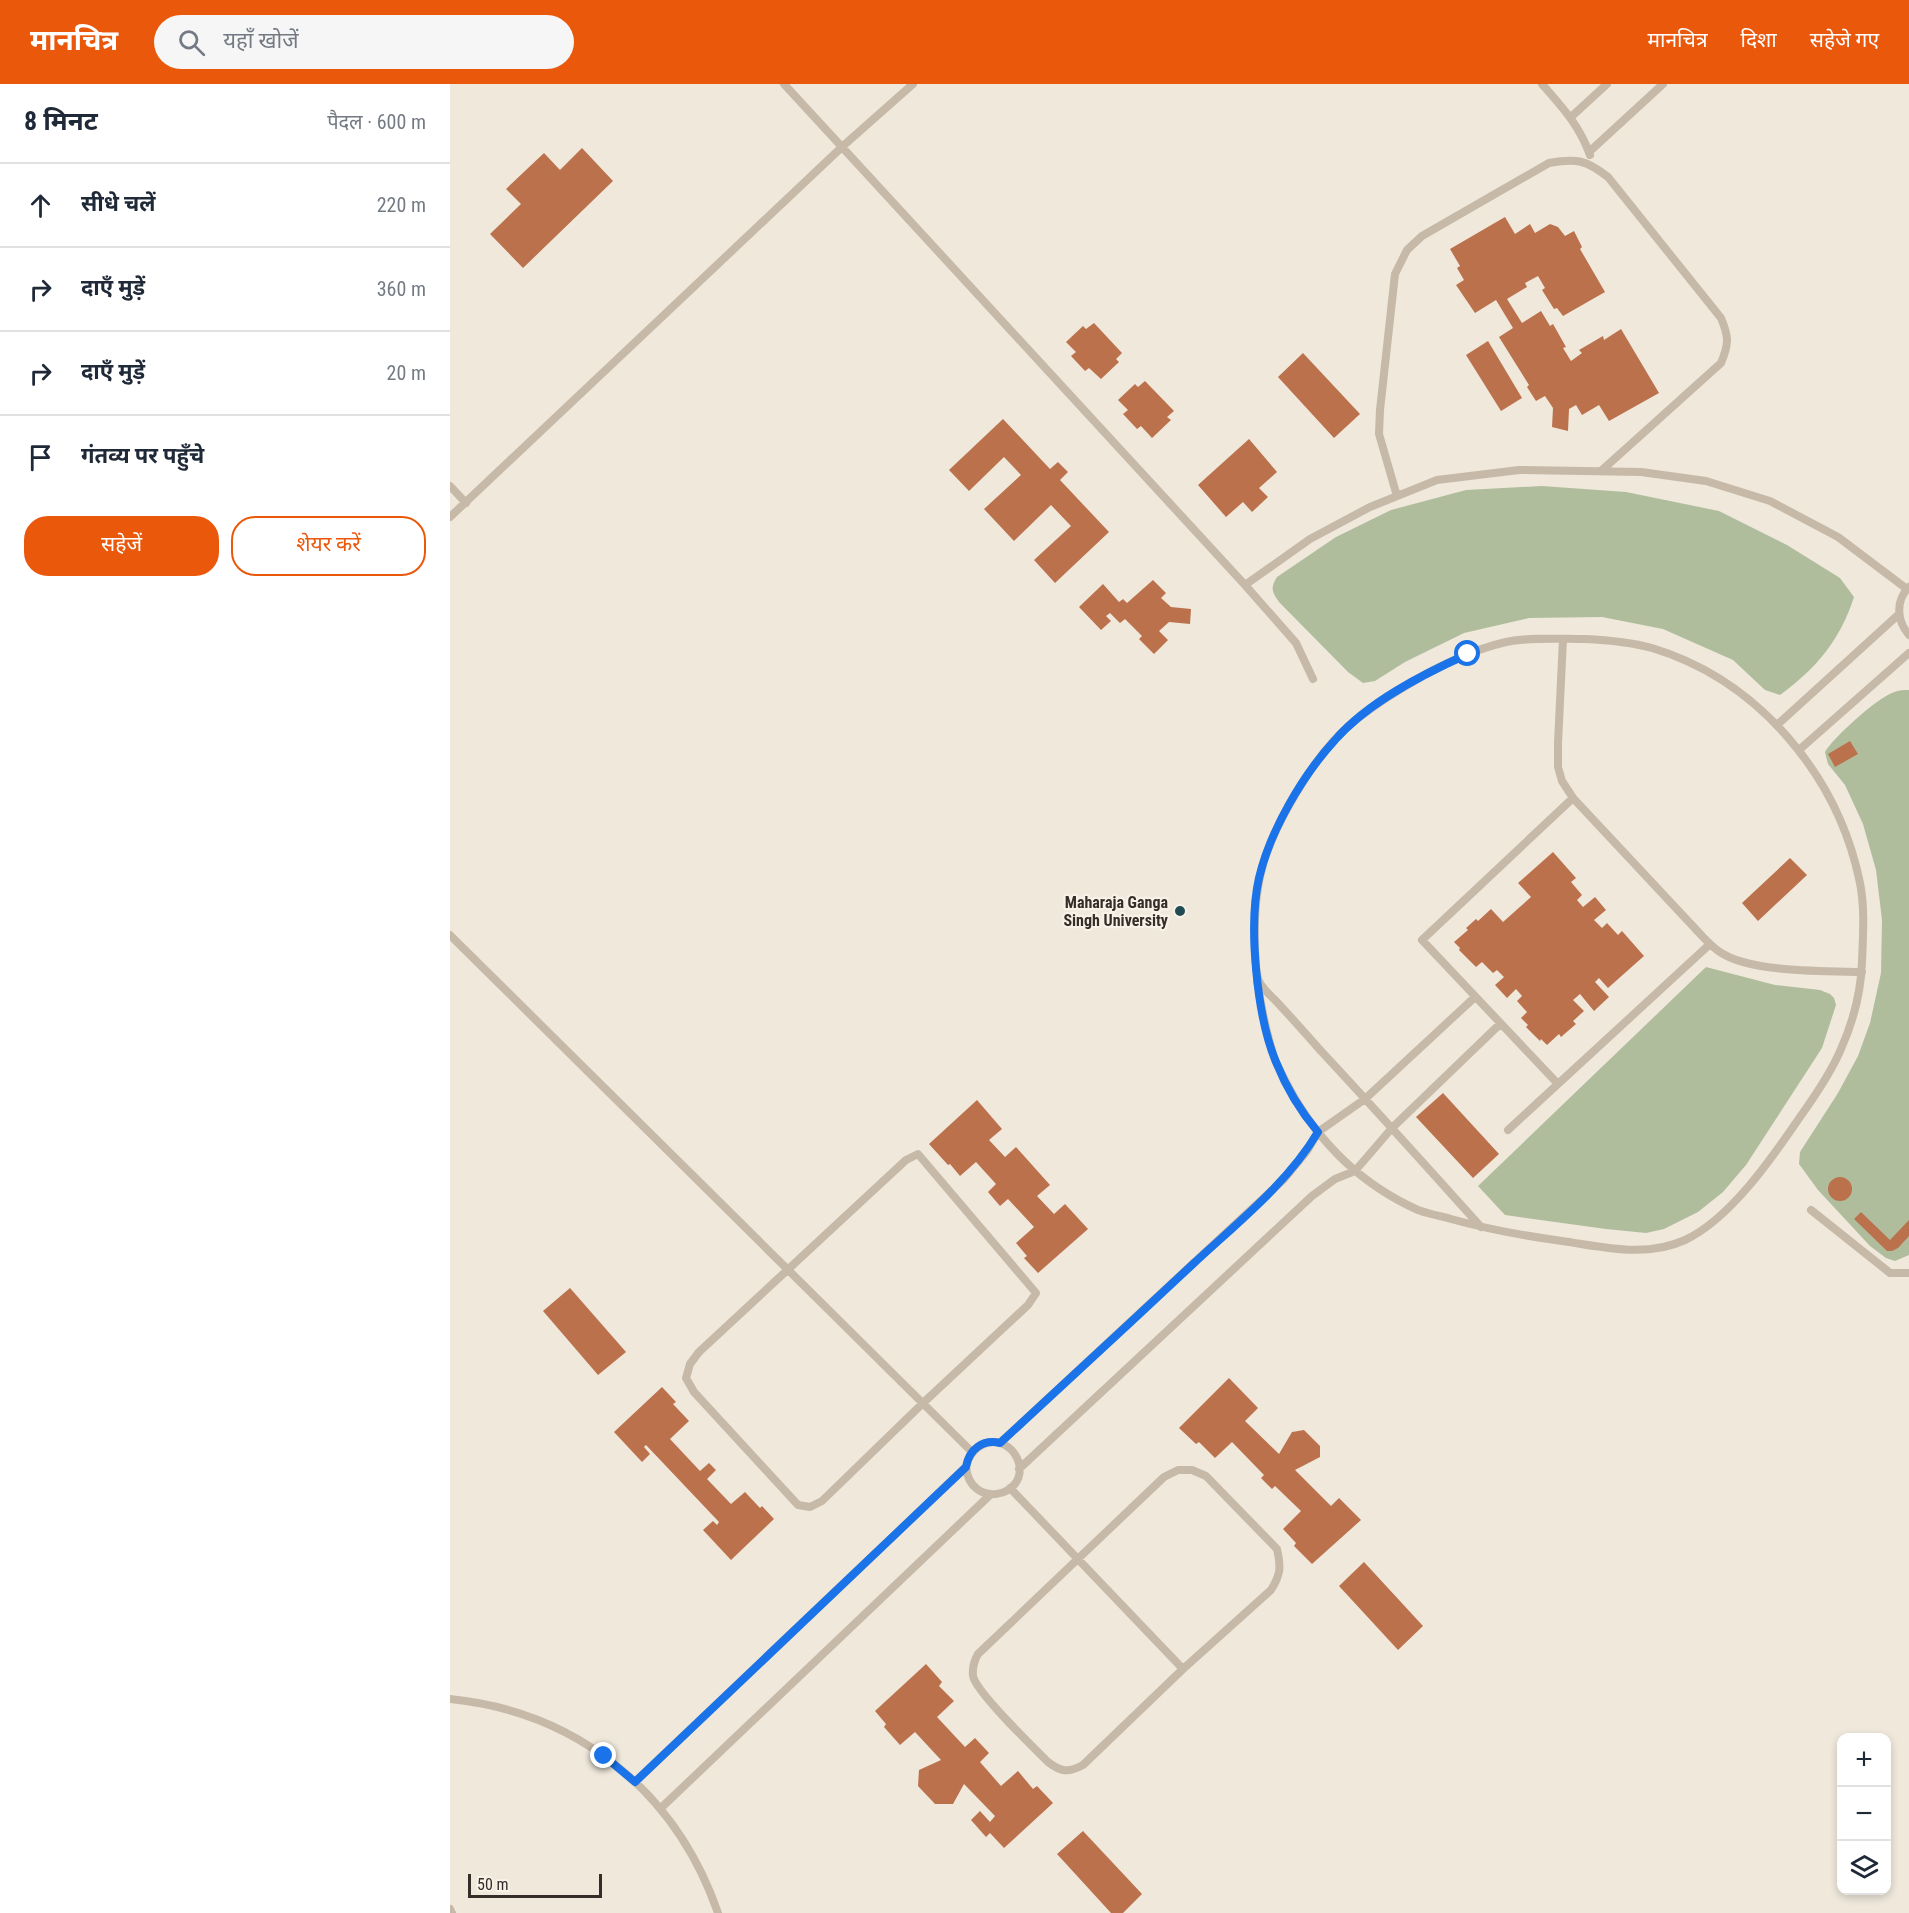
<!DOCTYPE html>
<html lang="hi">
<head>
<meta charset="utf-8">
<style>
  :root { --surface:#fff; --page:#f6f6f7; --text:#1f2937; --muted:#747a83; --line:#e0e1e3; --accent:#ea580c }
  body { margin:0; font-family:"Roboto Condensed","Noto Sans Devanagari",sans-serif; background:var(--page); color:var(--text) }
  .controls { position:absolute; right:18px; bottom:18px; display:grid; overflow:hidden; border-radius:12px; box-shadow:0 3px 9px #0003 }
  .controls button { width:54px; height:54px; display:grid; place-items:center; padding:0; border:0; border-bottom:2px solid var(--line); background:var(--surface); color:var(--text); font:30px sans-serif }
  .scale { position:absolute; left:18px; bottom:15px; width:134px; box-sizing:border-box; padding-left:6px; border:3px solid #342d28; border-top:0; font-size:16px; line-height:21px; white-space:nowrap; color:#342d28; -webkit-text-stroke:4px #f8f1e7; paint-order:stroke }
  .stop { position:absolute; width:18px; height:18px; margin:-14px; border:4px solid #1a73e8; border-radius:50%; background:#fff }
  .stop.end { background:#1a73e8; border-color:#fff; box-shadow:0 2px 6px #0008 }
  .list { margin:0; padding:0; list-style:none }
  h2 { display:flex; justify-content:space-between; align-items:center; height:78px; margin:0; padding:0 24px; font-size:26px }
  h2 small { font-size:20px; font-weight:400; color:var(--muted) }
  .list li { display:grid; grid-template-columns:39px 1fr auto; gap:18px; align-items:center; box-sizing:border-box; height:84px; padding:0 24px; border-top:2px solid var(--line) }
  .list b { display:block; font-size:22px; white-space:nowrap }
  .list em { font-size:20px; font-style:normal; color:var(--muted) }
  .actions { display:flex; gap:12px; padding:18px 24px }
  .actions a { flex:1; padding:14px 0; border:2px solid var(--accent); border-radius:24px; text-align:center; font-size:21px; color:var(--accent) }
  .actions .main { background:var(--accent); color:#fff }
  .icon { flex:none; width:33px; height:33px; fill:none; stroke:currentColor; stroke-width:2; stroke-linecap:round; stroke-linejoin:round }
  .map { position:relative; flex:none; width:1459px; height:1829px; overflow:hidden }
  header { display:flex; align-items:center; gap:36px; box-sizing:border-box; height:84px; padding:0 30px; background:var(--accent); color:#fff }
  header strong { font-size:28px }
  nav { display:flex; gap:33px; margin-inline-start:auto; font-size:21px }
  .search { width:420px; height:54px; background:var(--page); display:flex; align-items:center; gap:15px; box-sizing:border-box; padding:0 21px; border-radius:33px; color:var(--muted); font-size:22px }
  main { display:flex }
  aside { flex:1; background:var(--surface) }
  .map>svg:first-child { display:block }
  .green { fill:#b0bd9d }
  .building { fill:#bc714d }
  .lines { fill:none; stroke-linecap:round; stroke-linejoin:round }
  .lane { stroke:#c6b9a8; stroke-width:8 }
  .route { stroke:#1a73e8; stroke-width:8 }
  .poi-dot { fill:#214b52; stroke:#f8f1e7; stroke-width:2 }
  .labels { text-anchor:middle; stroke-width:4.5; stroke-linejoin:round; paint-order:stroke }
  .poi-label { font-size:16px; font-weight:bold; fill:#342d28; stroke:#f8f1e7; text-anchor:end }
</style>
</head>
<body>
<header>
<strong>मानचित्र</strong>
<div class="search"><svg class="icon" aria-label="search" viewBox="0 0 24 24"><circle cx="10" cy="10" r="6"/><path d="M15 15l6 6"/></svg>यहाँ खोजें</div>
<nav><a>मानचित्र</a><a>दिशा</a><a>सहेजे गए</a></nav>
</header>
<main>
<aside>
<h2>8 मिनट<small>पैदल · 600 m</small></h2>
<ul class="list">
<li><svg class="icon" aria-label="ahead" viewBox="0 0 24 24"><path d="M12 20V5M6 11l6-6 6 6"/></svg><div><b>सीधे चलें</b></div><em>220 m</em></li>
<li><svg class="icon" aria-label="right" viewBox="0 0 24 24"><path d="M7 20v-9h11M14 6l5 5-5 5"/></svg><div><b>दाएँ मुड़ें</b></div><em>360 m</em></li>
<li><svg class="icon" aria-label="right" viewBox="0 0 24 24"><path d="M7 20v-9h11M14 6l5 5-5 5"/></svg><div><b>दाएँ मुड़ें</b></div><em>20 m</em></li>
<li><svg class="icon" aria-label="arrive" viewBox="0 0 24 24"><path d="M6 21V4h12l-3 4 3 4H6"/></svg><div><b>गंतव्य पर पहुँचे</b></div></li>
</ul>
<div class="actions"><a class="main">सहेजें</a><a>शेयर करें</a></div>
</aside>
<div class="map">
<svg width="1459" height="1829" viewBox="0 0 1459 1829">
  <rect width="100%" height="100%" fill="#efe8db"/>
  <path class="green" d="M1092,402l84,6 93,19 68,34 53,33 14,19c-14,43 -37,71 -74,98l-15,-5 -32,-30 -70,-31 -61,-12 -73,1 -65,15 -59,29 -30,19 -12,2 -15,-11 -69,-70c-7,-10 -9,-14 -2,-25l59,-40 55,-27 75,-20z
    M1455,606h4v565l-14,6 -9,-3 -16,-12 -52,-56 -19,-26 1,-12 38,-59 20,-37 12,-33 11,-50 1,-53 -6,-50 -13,-46 -18,-39 -17,-21 -3,-12c8,-14 51,-53 67,-59 4,-2 9,-3 13,-3z
    M1256,883l69,18 45,5 10,4 4,4 2,7 -14,43 -76,117 -23,27 -25,20 -34,17 -18,4 -40,-4 -101,-14 -27,-29z"/>
  <path class="building" d="M132,64l31,33 -90,87 -33,-34 31,-30 -15,-15 38,-36 16,17z
    M1055,133l10,17 15,-10 5,9 15,-9 8,3 7,9 9,-5 8,16 -2,2 25,43 -42,24 -6,-8 -3,1 -12,-19 3,-2 -7,-12 -13,7 2,4 -20,12 15,24 19,-12 9,15 3,-2 13,23 -3,1 8,13 11,-8 -3,-3 24,-14 1,4 17,-11 38,64 -50,28 -10,-16 -17,10 -6,-10 -7,4 -1,22 -16,-4 1,-19 -8,-12 -9,5 -9,-14 2,-2 -30,-48 14,-9 -17,-28 -21,13 -19,-28 8,-5 -7,-12 3,-2 -10,-17z
    M644,239l28,30 -6,6 3,3 -18,17 -12,-11 -4,3 -14,-15 5,-4 -10,-10 17,-16 3,3z
    M1038,257l34,57 -21,13 -35,-56z
    M853,269l57,61 -26,24 -56,-61z
    M695,297l29,30 -7,6 4,3 -19,18 -11,-12 -4,3 -14,-15 5,-4 -10,-10 17,-16 3,3z
    M553,335l47,50 8,-7 10,10 -8,8 49,52 -54,51 -21,-23 37,-34 -20,-21 -37,36 -30,-32 37,-34 -17,-18 -35,34 -20,-21z
    M799,355l28,33 -18,16 9,9 -16,15 -9,-10 -17,15 -28,-32z
    M703,496l13,13 -5,5 10,9 20,2 -1,15 -21,-2 -10,9 9,9 -14,14 -15,-15 3,-3 -17,-17 -5,4 -10,-10 -4,3 5,5 -10,9 -22,-23 24,-23 16,18 4,-3 4,4z
    M1400,657l8,13 -23,13 -7,-13z
    M1103,768l23,26 -5,4 11,13 -5,5 6,7 12,-10 11,13 -12,10 8,8 5,-5 11,12 4,-4 22,25 -36,32 -9,-10 -4,4 14,15 -15,14 -14,-17 -7,6 11,11 -11,10 3,3 -15,13 -2,-3 -12,11 -6,-6 -1,2 -14,-14 2,-2 -7,-7 6,-6 -10,-11 5,-5 -6,-7 -9,9 -12,-13 9,-8 -7,-7 -4,3 -11,-11 -6,5 -17,-17 1,-2 -6,-6 14,-12 -2,-2 10,-9 2,2 13,-12 12,13 28,-25 -13,-14z
    M1340,774l17,17 -49,46 -16,-18z
    M993,1009l56,61 -26,24 -57,-61z
    M527,1016l25,29 -13,11 16,17 11,-10 34,38 -13,11 17,18 11,-10 23,25 -50,44 -14,-15 3,-2 -11,-13 18,-16 -26,-28 -8,7 -12,-14 8,-8 -20,-22 -16,14 -10,-12 -2,1 -19,-21z
    M1378 1105a12 12 0 1 1 24 0a12 12 0 1 1-24 0Z
    M1411,1128l29,28 19,-20v16l-11,12 -6,3h-5l-33,-32z
    M120,1204l56,64 -28,23 -55,-64z
    M779,1294l29,30 -13,13 34,33 13,-22 12,-2 16,16v11l-25,13 36,36 8,-8 22,22 -49,44 -18,-18 2,-3 -13,-14 18,-18 -26,-25 -3,3 -11,-11 3,-3 -32,-33 -17,16 -16,-16 -3,2 -17,-16z
    M212,1303l14,15 -3,2 16,17 -19,18 30,32 9,-8 7,7 -9,9 24,25 14,-12 15,16 2,-2 12,13 -43,41 -28,-30 10,-9 4,4 2,-3 -73,-77 -2,2 6,7 -8,8 -28,-30z
    M914,1478l59,64 -25,24 -59,-64z
    M476,1580l16,18 -3,4 15,15 -17,16 28,30 10,-9 14,15 -9,9 21,24 17,-15 15,18 4,-3 16,17 -49,45 -14,-15 -4,4 -15,-17 9,-9 10,11 5,-6 -31,-32 -11,20h-18l-17,-18 1,-16 22,-10 -26,-28 -15,13 -16,-18 2,-3 -11,-13z
    M633,1747l59,63 -19,19h-12l-54,-59z"/>
  <g class="lines">
    <path class="lane" d="M334,0l461,501 51,58 17,36
      M1092,0c21,24 37,41 48,71
      M1121,33l36,-33
      M1139,68l74,-68
      M0,402l16,17
      M947,412l-18,-62 1,-24 15,-136 12,-24 15,-14 127,-73c28,-5 37,-3 59,14l113,141c8,19 8,26 0,45l-120,108
      M0,433l393,-371 70,-62
      M795,501l65,-46 60,-32 67,-27 82,-10 122,2 65,9 64,20 68,36 69,52
      M1459,503c-14,14 -12,34 0,48
      M1113,555l-5,104v24l4,14 11,17 130,139c7,7 13,14 22,18 30,17 101,16 137,17
      M1327,641l121,-110
      M1349,666l110,-97
      M0,851l522,517
      M807,896c4,26 9,52 17,77 4,11 10,21 15,31 30,55 71,96 129,122 11,4 22,6 33,9 36,10 74,17 111,22 41,6 84,17 123,-1 45,-21 87,-82 115,-123 15,-21 31,-44 41,-68 12,-27 20,-58 21,-87 1,-27 3,-54 -2,-79 -22,-108 -102,-203 -208,-235 -22,-6 -45,-8 -67,-9 -26,0 -54,-2 -79,3 -40,9 -79,30 -113,52 -19,12 -38,25 -54,41 -29,30 -63,87 -75,126 -9,30 -10,59 -9,90 1,10 0,24 5,32 4,7 10,12 15,17 16,17 31,34 46,51 54,58 107,117 160,176
      M1108,1000l-136,-144 151,-142
      M1058,1046l202,-186
      M468,1070l118,139 -8,12 -106,99 -100,97 -12,6 -12,-2 -104,-113 -8,-14 4,-14 9,-12 207,-192z
      M1361,1126l79,63h19
      M550,1359l284,-264 23,-28 11,-19 47,-33 110,-102
      M569,1385l293,-273 23,-17 20,-8 37,-43 108,-104
      M728,1386h14l14,6 71,73c4,18 4,25 -6,41l-88,79 -100,96c-15,8 -22,7 -35,-3 -15,-15 -72,-70 -75,-86 -1,-9 1,-15 5,-22l186,-177z
      M560,1404l173,181
      M0,1615c128,13 226,93 268,214
      M185,1698l331,-315c4,-20 25,-32 42,-20 6,4 9,10 11,16 8,35 -49,46 -53,4
      M211,1724l329,-313
      M0,1825l2,4"/>
  </g>
  <g class="lines">
    <path class="route" d="M154,1672l31,26 331,-315c3,-18 17,-28 34,-24 65,-60 129,-119 193,-179 44,-41 94,-80 125,-132 -17,-20 -32,-45 -42,-70 -19,-45 -28,-136 -17,-184 11,-47 43,-102 76,-138 33,-38 88,-66 133,-86"/>
  </g>
  <circle class="poi-dot" cx="730" cy="827" r="6"/>
  <g class="labels">
    <g class="poi-label">
      <text x="718" y="824">Maharaja Ganga<tspan x="718" dy="18">Singh University</tspan></text>
    </g>
  </g>
</svg>
<div class="controls">
<button>+</button>
<button>−</button>
<button><svg class="icon" aria-label="layers" viewBox="0 0 24 24"><path d="M12 4l9 5-9 5-9-5zM3 14l9 5 9-5"/></svg></button>
</div>
<div class="scale">50 m</div>
<div class="stop" style="left:1018px;top:570px"></div>
<div class="stop end" style="left:154px;top:1672px"></div>
</div>
</main>
</body>
</html>
